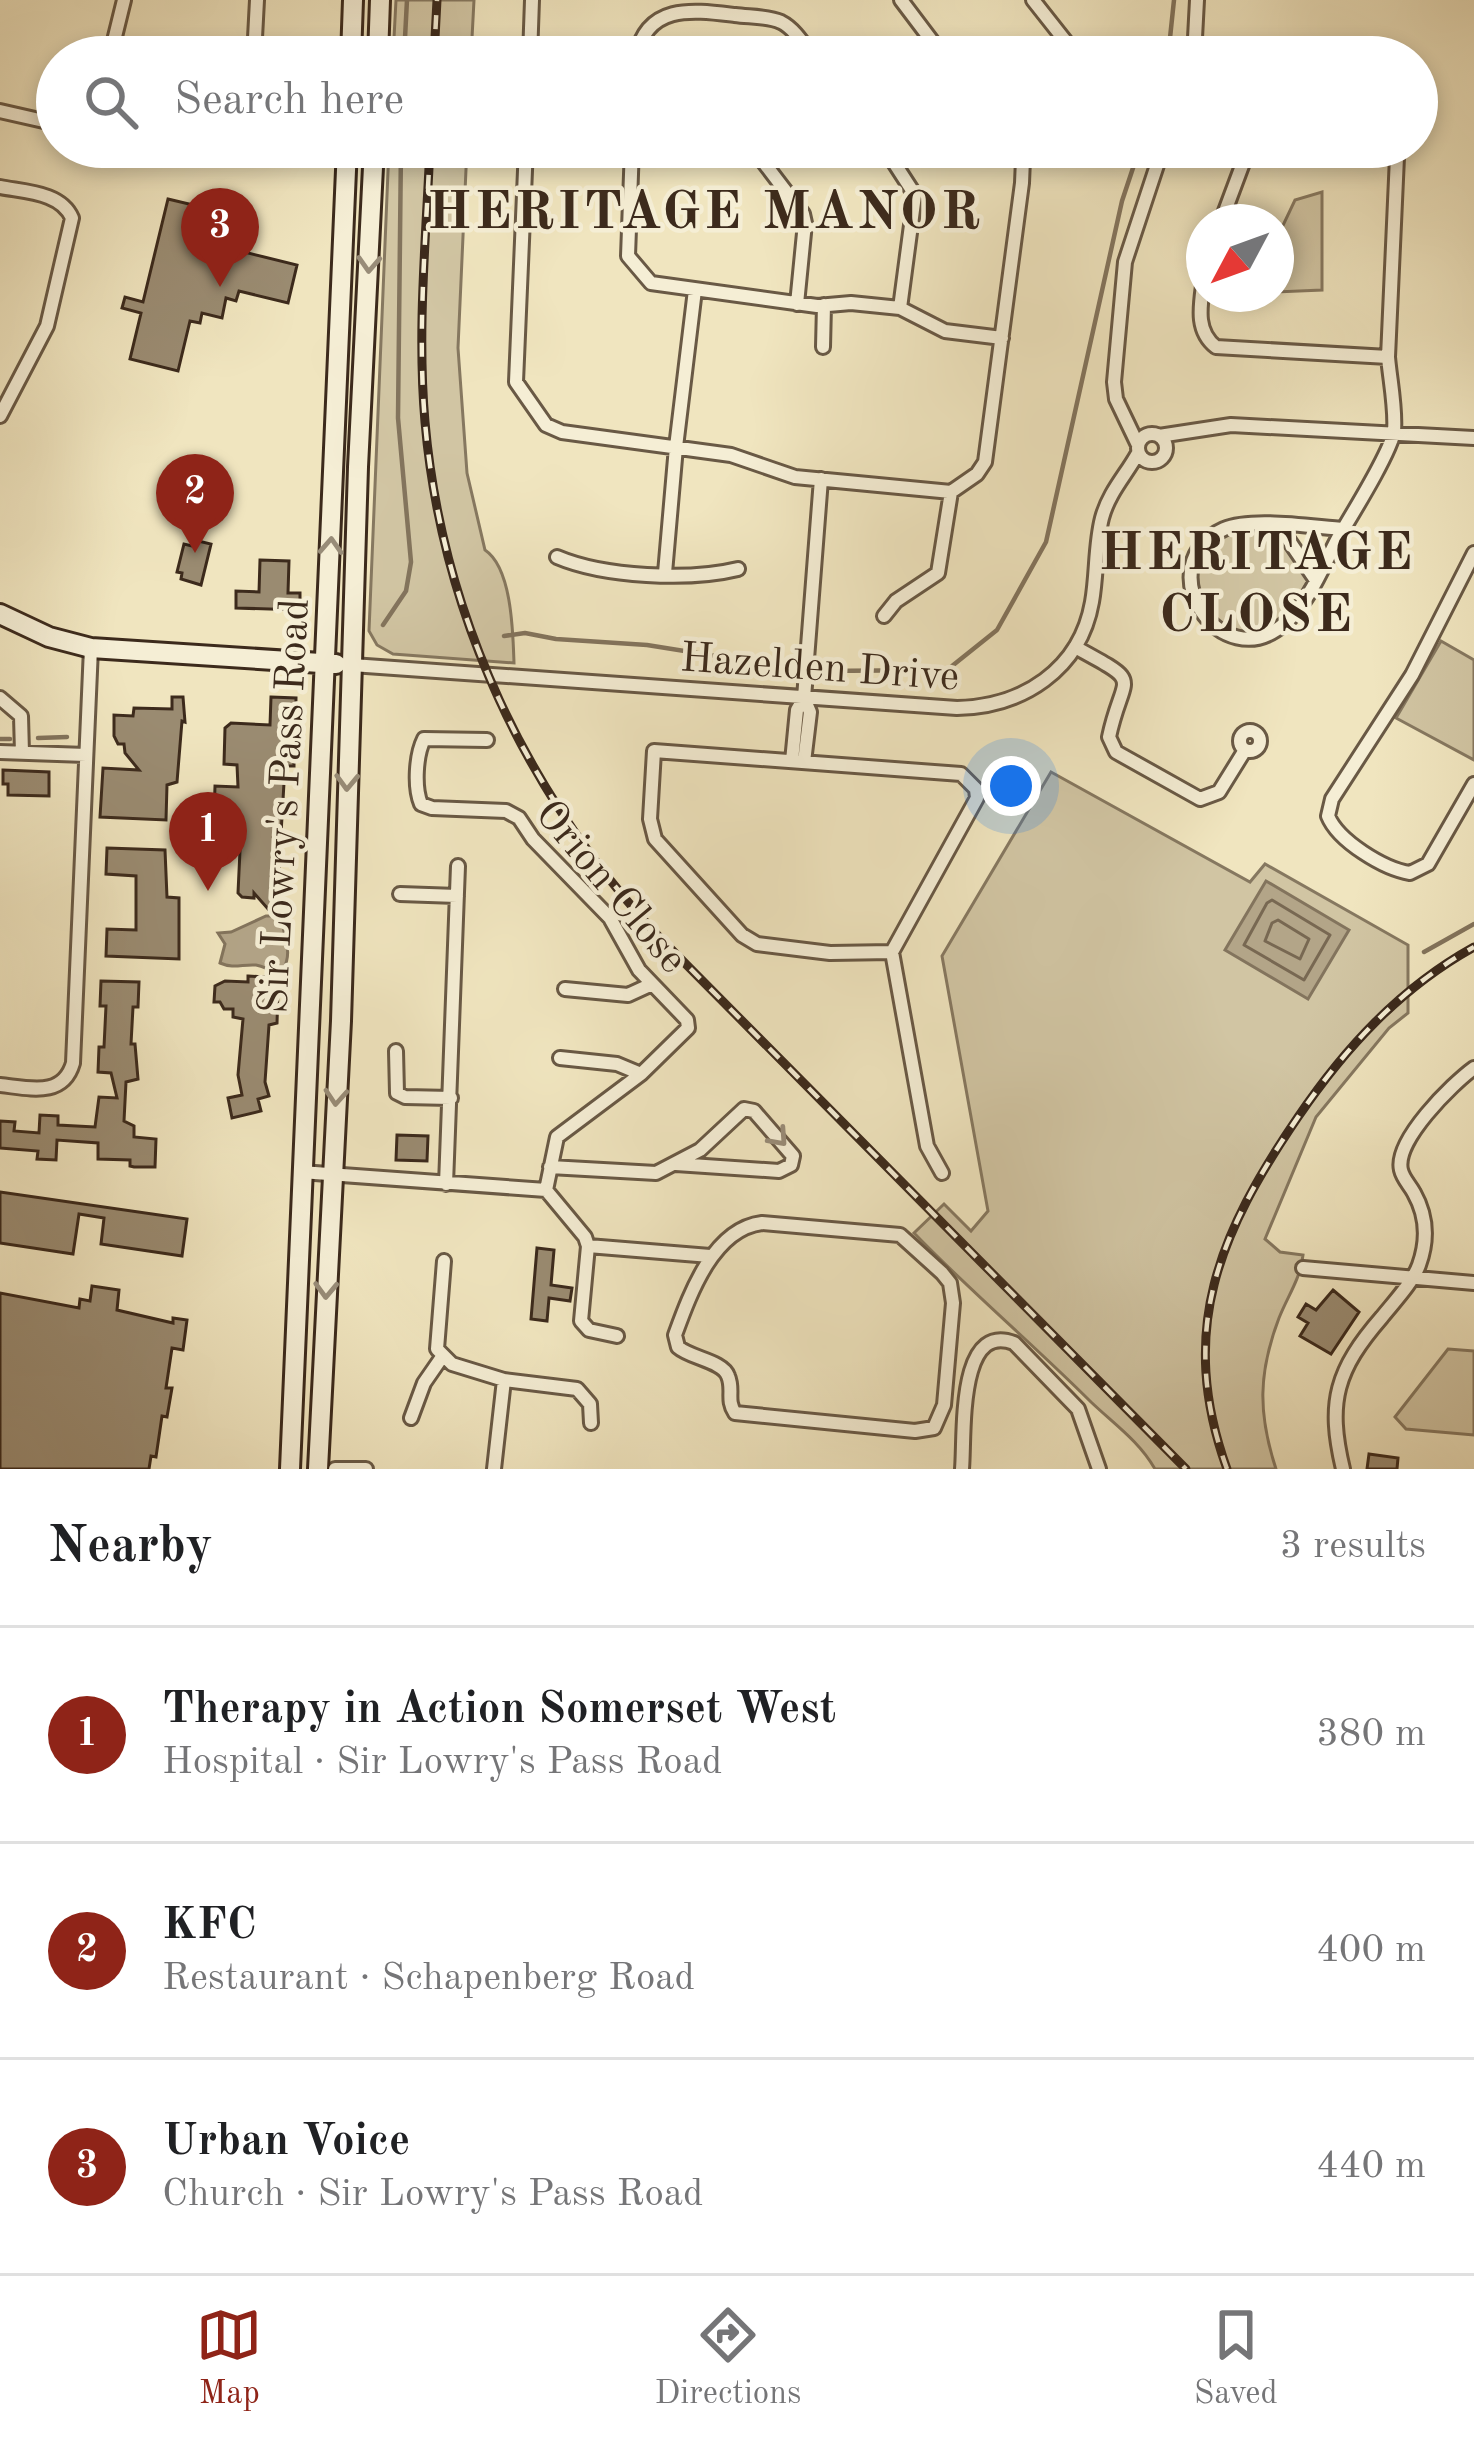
<!DOCTYPE html>
<html lang="en">
<head>
<meta charset="utf-8">
<style>
  :root { --surface:#fff; --page:#f2f2f2; --text:#202124; --muted:#757577; --line:#e0e0e0; --accent:#8f2418 }
  body { margin:0; font-family:"Old Standard TT",serif; background:var(--page); color:var(--text) }
  .compass { position:absolute; left:1186px; top:204px; width:108px; height:108px; border-radius:50%; background:var(--surface); box-shadow:0 6px 18px #0003; rotate:229deg }
  .you { position:absolute; left:1011px; top:786px; width:42px; height:42px; margin:-30px; border:9px solid #fff; border-radius:50%; background:#1a73e8; box-shadow:0 0 0 18px #1a73e833 }
  .badge { display:grid; place-items:center; width:78px; height:78px; border-radius:50%; background:var(--accent); color:#fff; font-size:39px; font-weight:700 }
  .pin { position:absolute; translate:-50% -99px; filter:drop-shadow(0 3px 6px #0008) }
  .pin::after { content:''; position:absolute; top:63px; width:42px; height:36px; background:inherit; clip-path:polygon(0 0,100% 0,50% 100%) }
  .list { margin:0; padding:0; list-style:none }
  h2 { display:flex; justify-content:space-between; align-items:center; height:156px; margin:0; padding:0 48px; font-size:51px }
  h2 small { font-size:39px; font-weight:400; color:var(--muted) }
  .list li { display:grid; grid-template-columns:78px 1fr auto; gap:36px; align-items:center; box-sizing:border-box; height:216px; padding:0 48px; border-top:3px solid var(--line) }
  .list b { display:block; font-size:45px; white-space:nowrap }
  .list p { margin:0; font-size:39px; white-space:nowrap; color:var(--muted) }
  .list em { font-size:39px; font-style:normal; color:var(--muted) }
  .icon { flex:none; width:66px; height:66px; fill:none; stroke:currentColor; stroke-width:2; stroke-linecap:round; stroke-linejoin:round }
  .map { position:relative; flex:none; width:1474px; height:1469px; overflow:hidden }
  .search { position:absolute; background:var(--surface); box-shadow:0 6px 18px #0003; left:36px; right:36px; top:36px; height:132px; display:flex; align-items:center; gap:30px; box-sizing:border-box; padding:0 42px; border-radius:66px; color:var(--muted); font-size:45px }
  .sheet { height:804px; background:var(--surface) }
  nav { display:flex; justify-content:space-around; align-items:center; box-sizing:border-box; height:168px; border-top:3px solid var(--line); background:var(--surface); font-size:33px; color:var(--muted) }
  nav a { display:grid; justify-items:center; gap:6px }
  nav .on { color:var(--accent) }
  .map>svg:first-child { display:block }
  .green { fill:#d1c5a3; stroke:#867860; stroke-width:3 }
  .water { fill:#b3a588; stroke:#83745d; stroke-width:3 }
  .lines { fill:none; stroke-linecap:round; stroke-linejoin:round }
  .shore { stroke:#786852; stroke-width:3 }
  .stream { stroke:#83745d; stroke-width:4.5 }
  .building { fill:#9a8b71; stroke:#3c2a1c; stroke-width:3 }
  .street-casing { stroke:#695945; stroke-width:18 }
  .secondary-casing { stroke:#3c2a1c; stroke-width:24 }
  .street { stroke:#f5eed5; stroke-width:12 }
  .secondary { stroke:#f5eed5; stroke-width:18 }
  .rail-casing { stroke:#3c2a1c; stroke-width:9 }
  .rail { stroke:#f5eed5; stroke-width:4.5; stroke-dasharray:14; stroke-linecap:butt }
  .oneway { stroke:#988c78 }
  .labels { text-anchor:middle; stroke-width:9; stroke-linejoin:round; paint-order:stroke }
  .street-label { font-size:42px; fill:#3c2a1c; stroke:#f5eed5 }
  .district-label { font-size:54px; font-weight:bold; letter-spacing:3px; fill:#3c2a1c; stroke:#f5eed5 }
</style>
</head>
<body>
<div class="map">
<svg width="1474" height="1469" viewBox="0 0 1474 1469">
  <rect width="100%" height="100%" fill="#f0e5bf"/>
  <filter id="stains"><feTurbulence type="fractalNoise" baseFrequency=".00167" numOctaves="4"/><feColorMatrix values="0 0 0 0 .2 0 0 0 0 .09 0 0 0 0 .02 0 0 0 .5 -.17"/></filter>
  <radialGradient id="worn" r=".72"><stop offset=".6" stop-color="#630" stop-opacity="0"/><stop offset="1" stop-color="#630" stop-opacity=".3"/></radialGradient>
  <path class="green" d="M396,0h78l-3,57h-78z
    M389,147h78l-9,201 9,125 18,77c27,18 28,83 29,113l-121,-9 -16,-9 -8,-14z
    M1322,192v98l-46,2v-52l19,-40z
    M1275,521l36,55 -27,46 -23,13 -30,-1 -37,-31 -9,-19 2,-17 24,-35 14,-10z
    M1441,641l33,19v100l-78,-42z
    M1051,772l199,110 15,-18 143,81v68l-19,15 -73,89 -51,122 15,13 23,3c-3,25 -15,40 -24,63 -21,55 -21,96 -3,151h-121c-16,-28 -41,-45 -64,-67 -58,-58 -120,-110 -177,-169l30,-29 27,27 17,-20 -46,-255z
    M1448,1349l26,2v84l-68,-6 -11,-12z"/>
  <path class="water" d="M1266,881l83,49 -41,69 -83,-49z
    M266,916h16c0,21 12,34 1,54 -13,3 -15,-3 -27,-5 -14,-1 -22,4 -36,-2l5,-19 -7,-11 13,-1z"/>
  <g class="lines">
    <path class="shore" d="M1272,900l58,35 -26,45 -60,-35 23,-42z
      M1278,920l31,19 -9,20 -35,-18 7,-18z"/>
    <path class="stream" d="M404,57l3,-57
      M1168,57l6,-57
      M383,625l23,-34 5,-29 -13,-144 3,-271
      M504,636l21,-3 31,6 91,6 150,24
      M818,671l129,-1 50,-40 49,-88 76,-341 18,-54
      M38,738l29,-1
      M0,739h10
      M1424,952l50,-28"/>
  </g>
  <path class="building" d="M168,199l59,14 -2,8 6,2 -4,14 23,6 -2,10 49,12 -9,38 -49,-12 -3,10 -10,-3 -4,20 -20,-5 -2,10 -10,-2 -12,50 -48,-12 11,-46 -19,-5 3,-11 18,5z
    M194,540l17,4 -10,41 -20,-6 1,-6 -5,-1 7,-28 8,2z
    M260,560l29,1 -1,32h12v17l-64,-2v-17l23,1z
    M172,697h11l2,25 -3,-1 -5,61 -10,3 -1,35 -66,-3 3,-49 36,2 -14,-17 -1,-9h-6l-4,-8v-21l19,1 1,-8 38,1z
    M271,697l25,1 -1,47 4,5 -5,5v11h-9l-9,152 -22,-25v5l-12,-1 -4,-4 3,-64h-13l1,-11 -15,-1 1,-31 23,1 -1,-22 -13,-1 1,-36 6,-5 39,2z
    M3,770l46,2v24l-41,-1v-11h-5z
    M107,848l58,2 2,47 12,1v61l-73,-3 1,-27 29,1v-54l-30,-2z
    M248,976l17,1 13,15 -1,31 -8,2 -4,57 4,14 -11,3 3,12 -29,7 -4,-20 14,-3 -4,-20 5,-56 -10,-2v-8h-9l-4,-7h-6l1,-16 10,-5 23,1z
    M101,981l38,1 -1,25h-5l-2,37h4l3,35 -12,3 -2,39 10,5v11l22,2 -1,28h-21l-4,-1v-6l-32,-1v-16l-41,-3 -1,20 -19,-1 1,-8 -38,-3v-27l15,1 -1,9 25,2 1,-18 18,1v9l37,2 4,-30 18,1 -6,-25 -13,-1 1,-25h5l2,-41h-6z
    M397,1135l31,1 -1,25 -31,-1z
    M0,1192l187,27 -5,37 -81,-12 3,-26 -25,-4 -6,40 -73,-11z
    M537,1248l17,2 -3,35 21,3 -2,13 -21,-3 -2,23 -16,-2z
    M92,1286l27,4 -2,20 56,13v-5l14,2 -4,30 -11,-2 -6,40h6l-5,29 -5,-1 -6,41 -5,-1 -2,13h-149v-176l79,15 1,-9 10,2z
    M1333,1290l26,22 -28,42 -31,-18 8,-13 -10,-6 8,-13 10,6z
    M1369,1454l29,4 -1,11h-30z"/>
  <g class="lines">
    <g class="street-casing">
      <path id="street" d="M901,0l43,57
        M1033,0l45,57
        M110,57l14,-57
        M254,57l3,-57
        M530,57l2,-57
        M636,57c11,-54 57,-47 99,-42 14,2 33,1 46,7 14,7 23,23 32,35
        M915,57l18,-14
        M1194,57l3,-57
        M0,111l57,13
        M526,147l-10,235 30,43 16,7 169,23 64,22 156,15
        M632,147l-4,109 23,27 166,23 34,-3 49,5 45,23 57,7
        M752,147l51,67 2,9 -8,81
        M884,147l31,48 -15,113
        M0,187c25,5 61,5 72,31l-25,108 -47,90
        M1221,222l28,-75
        M1204,278c-3,25 -10,52 12,69l172,10 9,-200 -4,-10
        M823,347l1,-42
        M1138 448a14 14 0 1 1 28 0a14 14 0 1 1-28 0Z
        M1159,436l72,-11 243,13
        M1138,445l-22,-46 -2,-17 11,-120 38,-115
        M951,492l26,-18 8,-12 37,-279 1,-24 -8,-12
        M1279,526l36,53
        M1344,529c-31,-2 -92,-12 -120,0 -78,36 -3,150 60,95 25,-21 39,-58 54,-86 13,-22 53,-86 56,-107 2,-22 -4,-51 -6,-74
        M1474,553l-62,122 -80,124 -4,17c10,25 56,53 82,57l18,-9 46,-80
        M557,557c47,20 132,24 181,12
        M665,573l11,-126 19,-157
        M884,616l12,-15 42,-28 13,-81
        M1075,647c71,39 48,24 34,90l7,15 84,47 19,-7 26,-42
        M352,665l605,43c65,-1 123,-38 135,-106 5,-28 3,-57 10,-84 7,-26 24,-43 36,-65
        M0,698l21,18 1,37
        M804,698l6,14 -6,50
        M1240 741a10 10 0 1 1 20 0a10 10 0 1 1-20 0Z
        M654,751l307,23 15,15 1,9 -85,154 -62,1 -73,-9 -15,-9 -87,-96 -5,-20z
        M0,752l86,3
        M792,761l5,-51 7,-12 17,-219
        M400,894l57,2
        M892,952l35,194 15,27
        M565,989l63,6 24,-11
        M396,1051l1,42 8,4 46,1
        M560,1058l57,6 24,10
        M0,1085c29,3 63,13 73,-22l18,-415
        M550,1167l106,6 44,-23 44,-41 10,2 39,45 -2,9 -12,6 -103,-7
        M301,1172l245,18 11,-53 84,-63 47,-46 -1,-8 -48,-50 -29,-52 -77,-79 -14,-21 -13,-7 -74,-3 -11,-4c-7,-17 -5,-49 3,-65l63,1
        M446,1184l12,-318
        M546,1190l39,47 3,9
        M762,1223l138,12 42,38 8,10 3,20 -9,102 -10,23 -19,3 -180,-18c-9,-13 -1,-23 -7,-37 -5,-15 -38,-18 -50,-29l-3,-12c15,-41 38,-106 87,-112z
        M588,1246l122,10
        M588,1246l-7,75 8,9 28,6
        M444,1261l-7,88 15,15 52,16 -10,89
        M1303,1268l171,15
        M504,1380l73,9 13,15 1,19
        M411,1418l13,-35 18,-26
        M335,1469h31
        M962,1469c3,-34 -5,-148 52,-126l64,66 21,60
        M1343,1469c-16,-67 -7,-99 39,-152 12,-15 31,-35 37,-52 9,-25 8,-49 -5,-72 -4,-8 -11,-14 -13,-23 -7,-29 51,-86 73,-102"/>
    </g>
    <g class="secondary-casing">
      <path id="secondary" d="M351,57l2,-57
        M378,57l2,-57
        M0,614l49,23 42,11 245,16
        M290,1469l57,-1322
        M318,1469l23,-448 17,-554 16,-320"/>
    </g>
    <use href="#street" class="street"/>
    <use href="#secondary" class="secondary"/>
    <g class="rail-casing">
      <path id="rail" d="M434,57l3,-57
        M430,147c-4,91 -13,184 -5,275 17,195 103,375 236,517l525,530
        M1227,1469c-50,-139 -8,-236 71,-352 47,-69 102,-129 176,-170"/>
    </g>
    <use href="#rail" class="rail"/>
  </g>
  <defs><path id="oneway-chevron" d="M-2-3.5L2.5 0L-2 3.5" fill="none" stroke-width="1.6" stroke-linecap="round" stroke-linejoin="round" transform="scale(3)"/></defs>
  <g class="oneway">
    <use href="#oneway-chevron" transform="translate(369 264) rotate(93)"/>
    <use href="#oneway-chevron" transform="translate(331 546) rotate(-87)"/>
    <use href="#oneway-chevron" transform="translate(347 782) rotate(92)"/>
    <use href="#oneway-chevron" transform="translate(336 1097) rotate(94)"/>
    <use href="#oneway-chevron" transform="translate(779 1138) rotate(48)"/>
    <use href="#oneway-chevron" transform="translate(326 1290) rotate(92)"/>
  </g>
  <g class="labels">
    <g class="street-label">
      <text transform="translate(820 665) rotate(4)" y="15">Hazelden Drive</text>
      <text transform="translate(282 806) rotate(-87)" y="15">Sir Lowry's Pass Road</text>
      <text transform="translate(613 885) rotate(50)" y="15">Orion Close</text>
    </g>
    <g class="district-label">
      <text x="705" y="228">HERITAGE MANOR</text>
      <text x="1257" y="569">HERITAGE<tspan x="1257" dy="62">CLOSE</tspan></text>
    </g>
  </g>
  <rect width="100%" height="100%" filter="url(#stains)"/>
  <rect width="100%" height="100%" fill="url(#worn)"/>
</svg>
<svg class="compass" viewBox="-18 -18 36 36"><path d="M0-13l5 13h-10z" fill="#e53935"/><path d="M0 13l5-13h-10z" fill="#757577"/></svg>
<div class="you"></div>
<div class="pin badge" style="left:208px;top:891px">1</div>
<div class="pin badge" style="left:195px;top:553px">2</div>
<div class="pin badge" style="left:220px;top:287px">3</div>
<div class="search"><svg class="icon" aria-label="search" viewBox="0 0 24 24"><circle cx="10" cy="10" r="6"/><path d="M15 15l6 6"/></svg>Search here</div>
</div>
<section class="sheet">
<h2>Nearby<small>3 results</small></h2>
<ul class="list">
<li><span class="badge">1</span><div><b>Therapy in Action Somerset West</b><p>Hospital · Sir Lowry's Pass Road</p></div><em>380 m</em></li>
<li><span class="badge">2</span><div><b>KFC</b><p>Restaurant · Schapenberg Road</p></div><em>400 m</em></li>
<li><span class="badge">3</span><div><b>Urban Voice</b><p>Church · Sir Lowry's Pass Road</p></div><em>440 m</em></li>
</ul>
</section>
<nav>
<a class="on"><svg class="icon" aria-label="map" viewBox="0 0 24 24"><path d="M3 6l6-2 6 2 6-2v14l-6 2-6-2-6 2zM9 4v14M15 6v14"/></svg>Map</a>
<a><svg class="icon" aria-label="directions" viewBox="0 0 24 24"><path d="M12 3l9 9-9 9-9-9zM9 14v-3h6M13 9l2 2-2 2"/></svg>Directions</a>
<a><svg class="icon" aria-label="saved" viewBox="0 0 24 24"><path d="M7 4h10v16l-5-4-5 4z"/></svg>Saved</a>
</nav>
</body>
</html>
